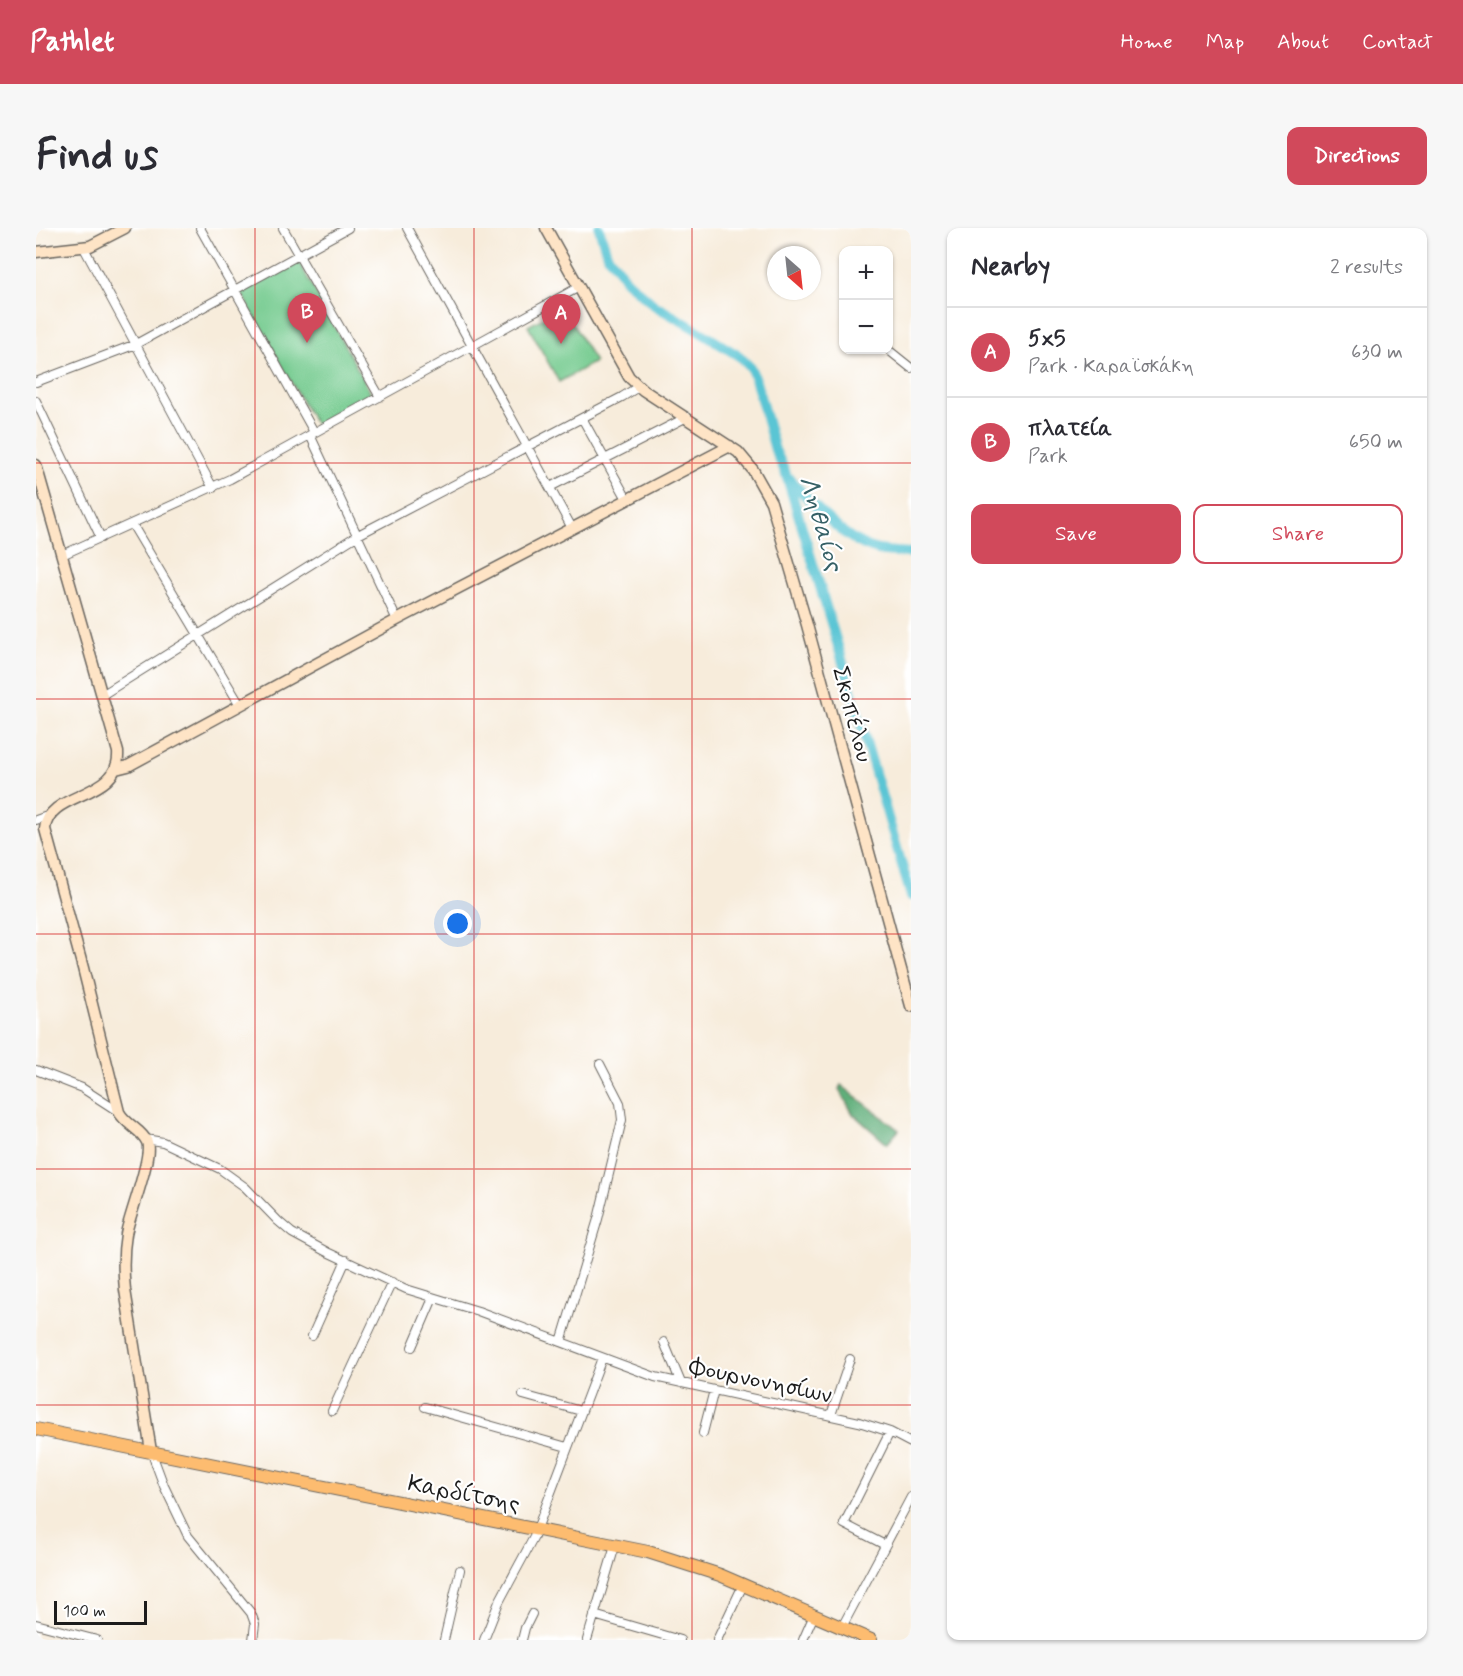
<!DOCTYPE html>
<html lang="en">
<head>
<meta charset="utf-8">
<style>
  :root { --surface:#fff; --page:#f7f7f7; --text:#2b2b33; --muted:#7c7c81; --line:#e1e1e2; --accent:#d1495b }
  body { margin:0; font-family:Mynerve,sans-serif; background:var(--page); color:var(--text) }
  .controls { position:absolute; right:18px; top:18px; display:grid; overflow:hidden; border-radius:12px; box-shadow:0 2px 4px #0004 }
  .controls button { width:54px; height:54px; display:grid; place-items:center; padding:0; border:0; border-bottom:2px solid var(--line); background:var(--surface); color:var(--text); font:30px sans-serif }
  .compass { position:absolute; left:731px; top:18px; width:54px; height:54px; border-radius:50%; background:var(--surface); box-shadow:0 2px 4px #0004; rotate:153deg }
  .scale { position:absolute; left:18px; bottom:15px; width:93px; box-sizing:border-box; padding-left:6px; border:3px solid #1c1c1c; border-top:0; font-size:16px; line-height:21px; white-space:nowrap; color:#1c1c1c; -webkit-text-stroke:4px #fff; paint-order:stroke }
  .you { position:absolute; left:422px; top:696px; width:21px; height:21px; margin:-15px; border:4px solid #fff; border-radius:50%; background:#1a73e8; box-shadow:0 0 0 9px #1a73e833 }
  .badge { display:grid; place-items:center; width:39px; height:39px; border-radius:50%; background:var(--accent); color:#fff; font-size:20px; font-weight:700 }
  .pin { position:absolute; translate:-50% -50px; filter:drop-shadow(0 2px 3px #0008) }
  .pin::after { content:''; position:absolute; top:32px; width:21px; height:18px; background:inherit; clip-path:polygon(0 0,100% 0,50% 100%) }
  .list { margin:0; padding:0; list-style:none }
  h2 { display:flex; justify-content:space-between; align-items:center; height:78px; margin:0; padding:0 24px; font-size:26px }
  h2 small { font-size:20px; font-weight:400; color:var(--muted) }
  .list li { display:grid; grid-template-columns:39px 1fr auto; gap:18px; align-items:center; box-sizing:border-box; height:90px; padding:0 24px; border-top:2px solid var(--line) }
  .list b { display:block; font-size:22px; white-space:nowrap }
  .list p { margin:0; font-size:20px; white-space:nowrap; color:var(--muted) }
  .list em { font-size:20px; font-style:normal; color:var(--muted) }
  .actions { display:flex; gap:12px; padding:18px 24px }
  .actions a { flex:1; padding:14px 0; border:2px solid var(--accent); border-radius:12px; text-align:center; font-size:21px; color:var(--accent) }
  .actions .main { background:var(--accent); color:#fff }
  .map { position:relative; flex:none; width:875px; height:1412px; overflow:hidden; border-radius:12px }
  header { display:flex; align-items:center; gap:36px; box-sizing:border-box; height:84px; padding:0 30px; background:var(--accent); color:#fff }
  header strong { font-size:28px }
  nav { display:flex; gap:33px; margin-inline-start:auto; font-size:21px }
  .intro { display:flex; align-items:center; justify-content:space-between; box-sizing:border-box; height:144px; padding:0 36px }
  h1 { margin:0; font-size:42px }
  .button { padding:15px 27px; border-radius:12px; background:var(--accent); color:#fff; font-size:21px; font-weight:700 }
  main { display:flex; gap:36px; padding:0 36px }
  aside { flex:1; background:var(--surface); border-radius:12px; box-shadow:0 2px 4px #0004 }
  .map>svg:first-child { display:block }
  .green { fill:#75cb8f; stroke:#487456; stroke-width:1.5 }
  .forest { fill:#60af7a; stroke:#3e664b; stroke-width:1.5 }
  .lines { fill:none; stroke-linecap:round; stroke-linejoin:round }
  .river { stroke:#5ac5d4; stroke-width:10 }
  .street-casing { stroke:#69655f; stroke-width:10 }
  .secondary-casing { stroke:#69655f; stroke-width:13 }
  .primary-casing { stroke:#69655f; stroke-width:14 }
  .street { stroke:#fff; stroke-width:8 }
  .secondary { stroke:#fee4c6; stroke-width:10 }
  .primary { stroke:#fdbc70; stroke-width:12 }
  .grid { fill:none; stroke:#d62828; stroke-width:1.5; stroke-opacity:0.55 }
  .labels { text-anchor:middle; stroke-width:4.5; stroke-linejoin:round; paint-order:stroke }
  .street-label { font-size:24px; fill:#1c1c1c; stroke:#fff }
  .water-label { font-size:26px; font-style:italic; fill:#356066; stroke:#fff }
</style>
</head>
<body>
<header>
<strong>Pathlet</strong>
<nav><a>Home</a><a>Map</a><a>About</a><a>Contact</a></nav>
</header>
<div class="intro"><h1>Find us</h1><a class="button">Directions</a></div>
<main>
<div class="map">
<svg width="875" height="1412" viewBox="0 0 875 1412">
  <rect width="100%" height="100%" fill="#fff"/>
  <filter id="ink" filterUnits="userSpaceOnUse"><feTurbulence type="fractalNoise" baseFrequency=".0167" numOctaves="2"/><feDisplacementMap in="SourceGraphic" scale="12" xChannelSelector="R" yChannelSelector="G"/><feConvolveMatrix kernelMatrix="1 2 1 2 8 2 1 2 1" color-interpolation-filters="sRGB"/></filter>
  <filter id="wash" filterUnits="userSpaceOnUse"><feTurbulence type="fractalNoise" baseFrequency=".008" numOctaves="4" result="noise"/><feDisplacementMap in="SourceGraphic" scale="24" xChannelSelector="R" yChannelSelector="G"/><feGaussianBlur stdDeviation="1.35" result="paint"/><feColorMatrix in="noise" values="0 0 0 0 0 0 0 0 0 0 0 0 0 0 0 0 0 1.4 0 .05"/><feComposite in="paint" operator="in"/></filter>
  <g filter="url(#wash)">
    <rect width="100%" height="100%" fill="#f7ecdb"/>
    <path class="green" d="M262,32l74,135 -56,31 -76,-135z
      M527,79l32,55 -36,20 -31,-56z"/>
    <path class="forest" d="M805,857l58,45 -12,14 -34,-30 -14,-25z"/>
    <g class="lines">
      <path class="river" d="M563,0l8,26 19,26 28,25 43,25 42,26 11,11 5,11 20,72 10,21 56,185 70,240
        M753,250c23,25 55,64 89,72 11,2 22,2 33,3"/>
    </g>
  </g>
  <g filter="url(#ink)">
    <g class="lines">
      <g class="street-casing">
        <path id="street" d="M164,0l114,204
          M247,0l97,169
          M371,0l165,300
          M48,20l129,240
          M855,124l20,16
          M0,154l100,-38 212,-116
          M0,173l65,137
          M546,190l45,81
          M274,207l87,185
          M514,259l137,-70
          M96,296l108,181
          M26,327l168,-76 349,-192
          M66,467l256,-160 264,-138 16,-10
          M0,592l14,-5
          M0,842l46,18 37,24
          M109,911l18,3 57,27 25,18 33,34 14,12 35,19 79,37 72,22 177,66 204,45 31,10 21,11
          M276,1108l34,-76
          M525,1114l37,-123 24,-99 -2,-17 -20,-39
          M628,1114l17,41
          M376,1119l21,-49
          M487,1167l58,16
          M389,1179l142,40
          M296,1183l60,-129
          M795,1187l19,-56
          M667,1205l11,-43
          M115,1223l13,35 24,50 63,77 4,11 -2,16
          M849,1317l-41,-21 46,-92
          M558,1387l86,25
          M0,1396l61,16
          M806,1399l69,-130
          M408,1412l16,-70
          M448,1412l15,-38 35,-65 68,-179
          M486,1412l3,-12 7,-14
          M551,1412l28,-94
          M681,1412l26,-55
          M767,1412l11,-25"/>
      </g>
      <g class="secondary-casing">
        <path id="secondary" d="M510,0l83,149 14,13 95,62 15,18 18,32 36,123 104,381
          M0,24l54,-6 35,-18
          M0,237l82,287c3,48 -70,38 -73,77l38,139 36,144c7,13 23,18 28,30 6,14 -18,74 -21,92 -3,18 -3,37 -1,56l26,161
          M80,541l12,-3 269,-146 333,-174"/>
      </g>
      <g class="primary-casing">
        <path id="primary" d="M0,1201l612,123 72,23 151,65"/>
      </g>
      <use href="#street" class="street"/>
      <use href="#secondary" class="secondary"/>
      <use href="#primary" class="primary"/>
    </g>
  </g>
  <path class="grid" d="M219,0v1412M438,0v1412M656,0v1412M0,235h875M0,471h875M0,706h875M0,941h875M0,1177h875"/>
  <g class="labels">
    <g class="street-label">
      <text transform="translate(817 486) rotate(75)" y="8">Σκοπέλου</text>
      <text transform="translate(725 1152) rotate(12)" y="8">Φουρνονησίων</text>
      <text transform="translate(428 1265) rotate(11)" y="8">Καρδίτσης</text>
    </g>
    <g class="water-label">
      <text transform="translate(786 295) rotate(73)" y="9">Ληθαίος</text>
    </g>
  </g>
</svg>
<div class="controls">
<button>+</button>
<button>−</button>
</div>
<svg class="compass" viewBox="-18 -18 36 36"><path d="M0-13l5 13h-10z" fill="#e53935"/><path d="M0 13l5-13h-10z" fill="#7c7c81"/></svg>
<div class="scale">100 m</div>
<div class="you"></div>
<div class="pin badge" style="left:525px;top:116px">A</div>
<div class="pin badge" style="left:271px;top:115px">B</div>
</div>
<aside>
<h2>Nearby<small>2 results</small></h2>
<ul class="list">
<li><span class="badge">A</span><div><b>5x5</b><p>Park · Καραϊσκάκη</p></div><em>630 m</em></li>
<li><span class="badge">B</span><div><b>πλατεία</b><p>Park</p></div><em>650 m</em></li>
</ul>
<div class="actions"><a class="main">Save</a><a>Share</a></div>
</aside>
</main>
</body>
</html>
